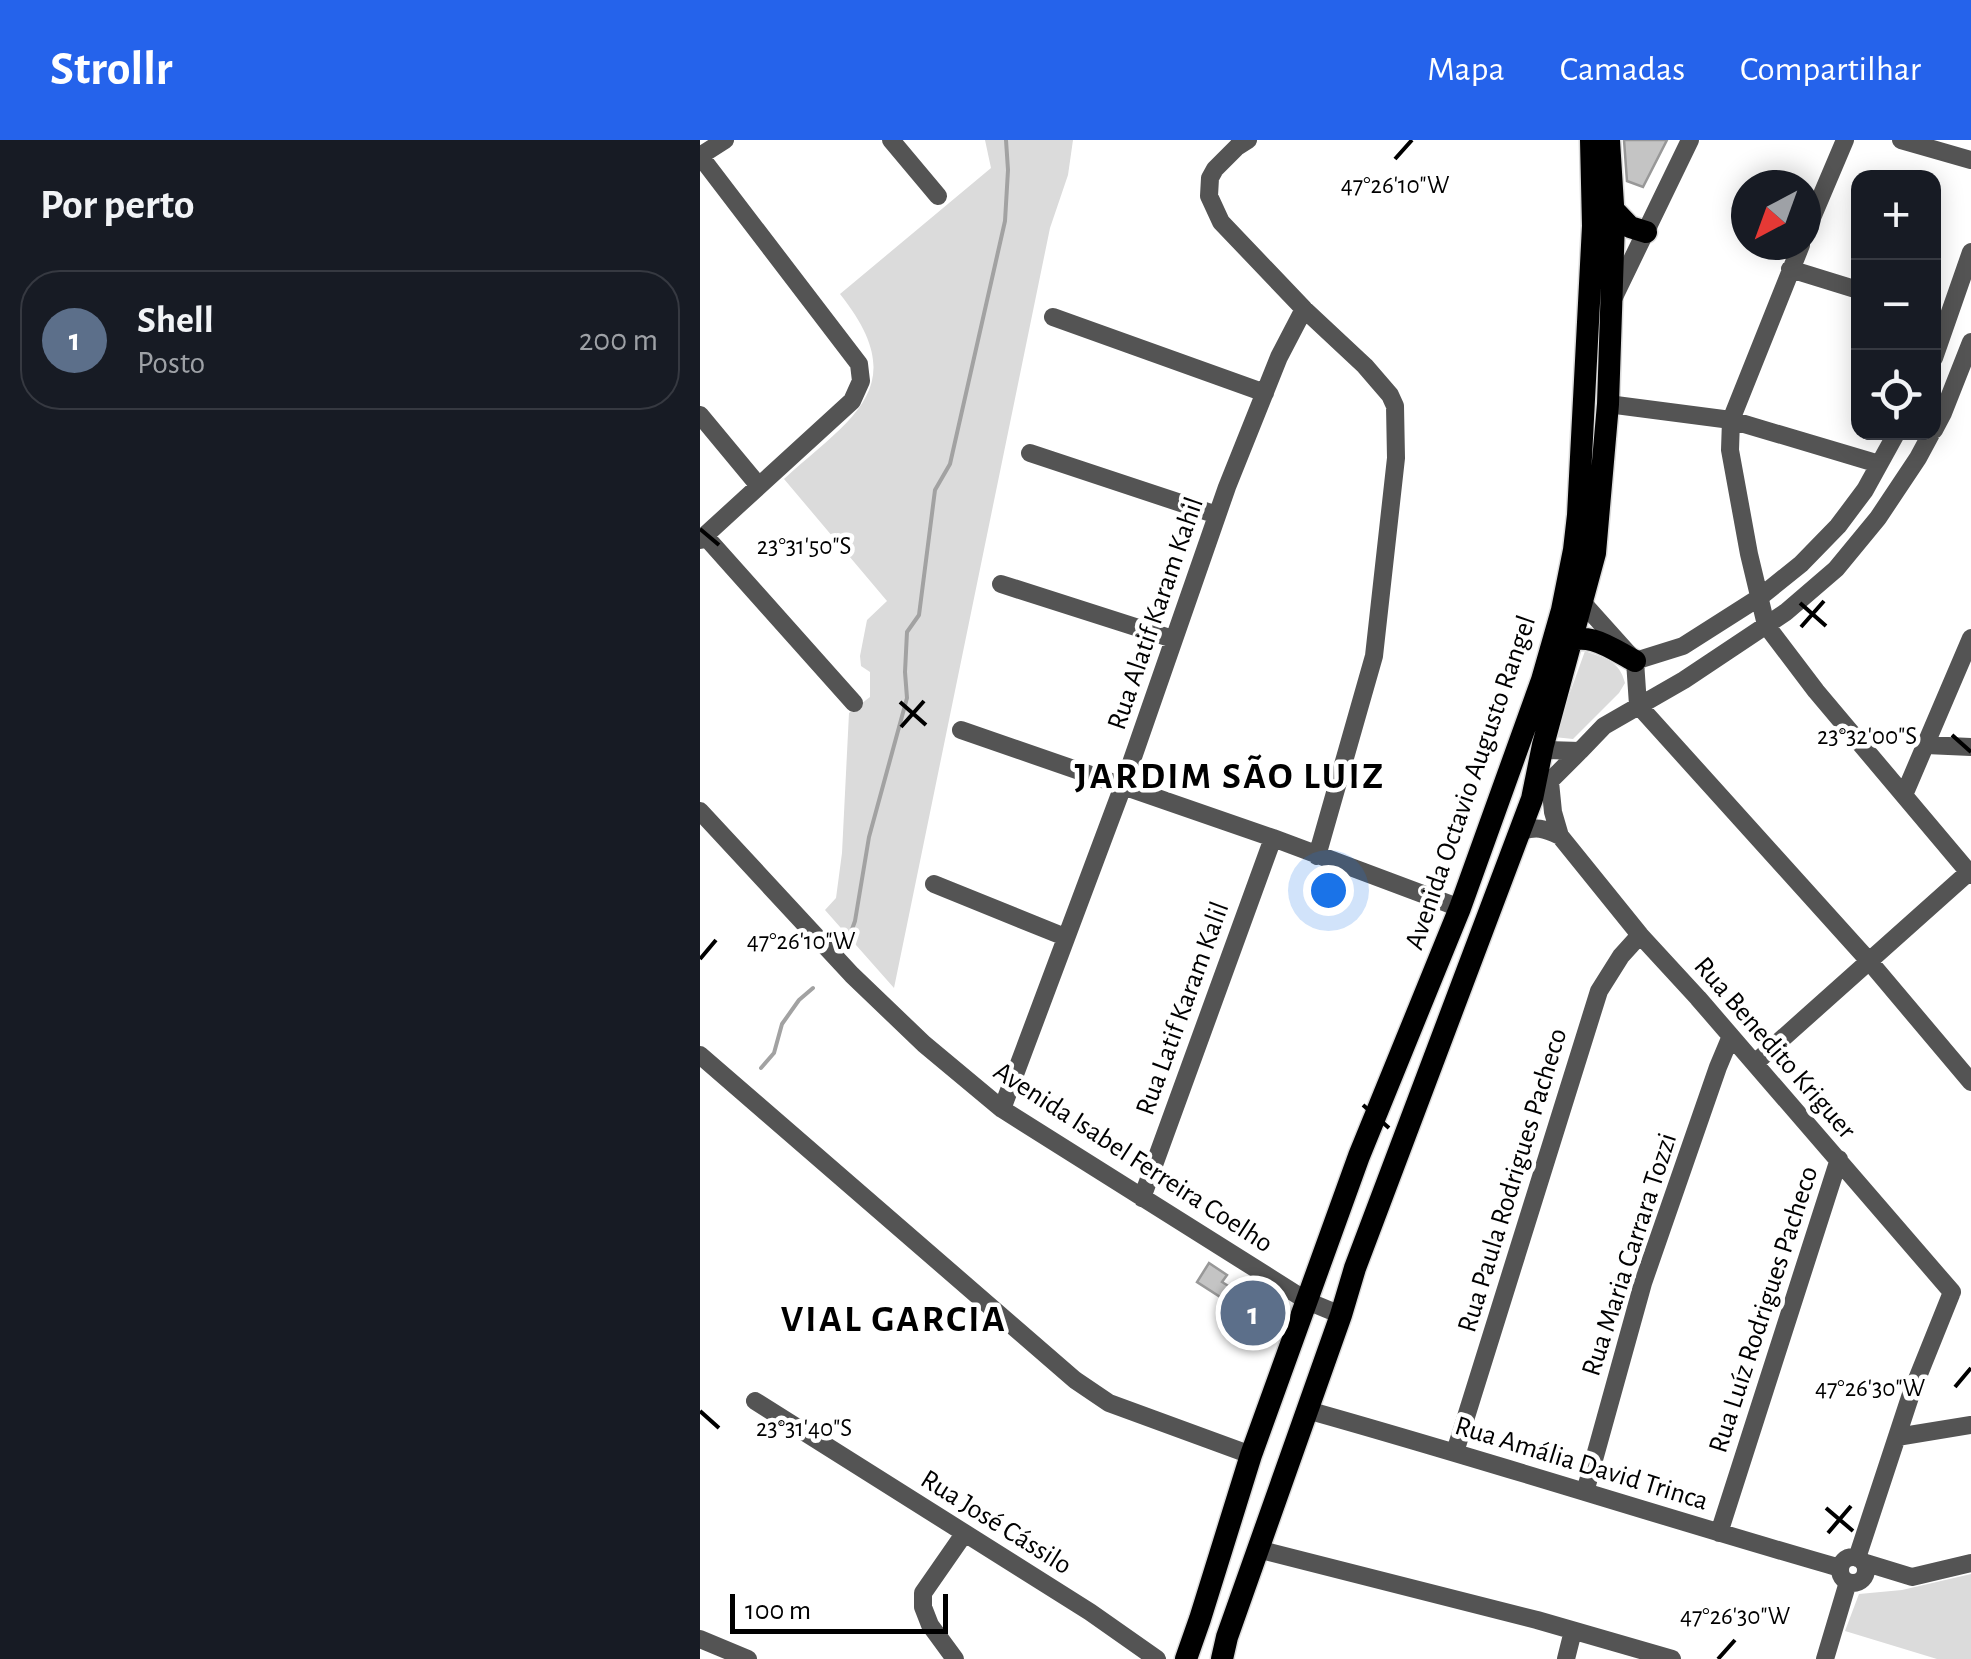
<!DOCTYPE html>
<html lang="pt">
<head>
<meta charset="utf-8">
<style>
  :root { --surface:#171b24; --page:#20242c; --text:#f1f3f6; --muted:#9ea1a6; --line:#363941; --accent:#2563eb }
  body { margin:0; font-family:"Alegreya Sans",sans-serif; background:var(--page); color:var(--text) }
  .controls { position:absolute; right:30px; top:30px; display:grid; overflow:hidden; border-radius:20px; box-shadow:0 5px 25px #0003 }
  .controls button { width:90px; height:90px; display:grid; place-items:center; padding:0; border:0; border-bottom:2px solid var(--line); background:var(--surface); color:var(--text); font:50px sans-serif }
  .compass { position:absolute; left:1031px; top:30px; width:90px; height:90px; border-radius:50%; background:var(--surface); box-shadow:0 5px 25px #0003; rotate:221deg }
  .scale { position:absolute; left:30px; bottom:25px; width:218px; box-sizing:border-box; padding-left:10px; border:5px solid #000; border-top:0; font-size:28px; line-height:35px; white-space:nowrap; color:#000; -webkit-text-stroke:8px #fff; paint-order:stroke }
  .you { position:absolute; left:628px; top:750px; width:35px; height:35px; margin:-25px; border:8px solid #fff; border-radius:50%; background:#1a73e8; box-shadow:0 0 0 15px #1a73e833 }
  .badge { display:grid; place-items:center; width:65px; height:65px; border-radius:50%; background:var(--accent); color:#fff; font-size:32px; font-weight:700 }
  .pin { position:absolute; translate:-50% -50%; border:5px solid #fff; box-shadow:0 2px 10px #0006 }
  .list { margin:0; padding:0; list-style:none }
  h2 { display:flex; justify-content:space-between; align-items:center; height:130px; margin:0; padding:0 40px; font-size:42px }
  h2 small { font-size:32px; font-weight:400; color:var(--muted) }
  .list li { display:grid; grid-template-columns:65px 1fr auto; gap:30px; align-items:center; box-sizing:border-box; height:140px; margin:0 20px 20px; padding:0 20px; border:2px solid var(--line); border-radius:40px }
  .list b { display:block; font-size:38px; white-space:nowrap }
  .list p { margin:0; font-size:32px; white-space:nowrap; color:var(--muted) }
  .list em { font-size:32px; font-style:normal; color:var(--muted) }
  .icon { flex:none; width:55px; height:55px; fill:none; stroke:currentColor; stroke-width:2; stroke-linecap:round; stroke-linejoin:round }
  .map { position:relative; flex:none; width:1271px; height:1519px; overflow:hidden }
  header { display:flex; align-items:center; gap:60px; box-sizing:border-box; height:140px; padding:0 50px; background:var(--accent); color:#fff }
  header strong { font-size:48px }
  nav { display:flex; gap:55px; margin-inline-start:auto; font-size:35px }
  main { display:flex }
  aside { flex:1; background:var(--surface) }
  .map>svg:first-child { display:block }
  .green { fill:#dbdbdb }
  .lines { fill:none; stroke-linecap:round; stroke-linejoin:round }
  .stream { stroke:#a2a2a2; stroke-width:4 }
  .building { fill:#c4c4c4; stroke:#989898; stroke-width:2.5 }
  .major-casing { stroke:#dbdbdb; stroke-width:25 }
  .minor { stroke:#545454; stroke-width:18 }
  .major { stroke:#000; stroke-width:22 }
  .ticks { fill:none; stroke:#000; stroke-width:4 }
  .labels { text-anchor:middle; stroke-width:9; stroke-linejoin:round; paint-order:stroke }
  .street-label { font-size:28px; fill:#000; stroke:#fff }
  .district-label { font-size:38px; font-weight:bold; letter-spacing:2.5px; fill:#000; stroke:#fff }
  .ticks-label { font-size:25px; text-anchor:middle; fill:#000; stroke:#fff; stroke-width:9; stroke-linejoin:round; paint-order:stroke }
</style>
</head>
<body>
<header>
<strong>Strollr</strong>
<nav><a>Mapa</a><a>Camadas</a><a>Compartilhar</a></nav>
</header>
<main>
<aside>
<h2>Por perto<small></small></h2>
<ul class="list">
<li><span class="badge" style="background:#5c6f8a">1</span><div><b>Shell</b><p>Posto</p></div><em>200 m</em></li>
</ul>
</aside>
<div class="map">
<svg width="1271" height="1519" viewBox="0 0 1271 1519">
  <rect width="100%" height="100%" fill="#fff"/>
  <path class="green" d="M285,0h88l-5,35 -18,53 -156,760 -69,-78 11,-12 6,-45 7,-140 21,-16v-25l-9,-6 -1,-10 7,-36 20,-19 -103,-122c68,-62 130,-92 56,-185l151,-126z
    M885,511c21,8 34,9 40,32l-6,10 -46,46 -19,-2z
    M1271,1434v85h-34l-92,-28 14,-37 43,-4z"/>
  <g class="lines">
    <path class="stream" d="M147,803l8,-22 14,-84 38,-139 -2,-26 2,-40 12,-17 16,-125 15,-26 55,-243 3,-51 -2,-30
      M61,928l13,-15 8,-29 17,-24 14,-12"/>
  </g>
  <path class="building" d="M924,0h43l-24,47 -16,-6z
    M509,1123l18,12 -5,7 56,35 -12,16 -38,-24 3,-5 -34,-22z"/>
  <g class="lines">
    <g class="major-casing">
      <path id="major" d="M910,66l20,21 16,5
        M862,504c25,-15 50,5 73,17
        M486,1519l14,-40 51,-164 108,-299 101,-248 82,-228 20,-70 12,-60 4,-35 15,-289 -2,-86
        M522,1519l5,-22 114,-322 14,-47 177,-469 11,-54 52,-192 13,-149 6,-183 -5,-81"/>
    </g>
    <path class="minor" d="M191,0l47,56
      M548,0l-11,7 -22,22 -5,9 -1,18 12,26 83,87 61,57 25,29 5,11 1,52 -22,198 -57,200
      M1201,0l70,20
      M0,16l159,208 2,17 -9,20 -152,139
      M0,16l25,-16
      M1106,92l39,-92
      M1101,105l-70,175 -1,30 19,104 17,71 50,66 155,184
      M1090,129l68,21
      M914,157l76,-157
      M353,177l212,76
      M1234,218l37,-106
      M908,264l123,16 148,44
      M0,275l59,71
      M1234,290l9,-17 28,-71
      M330,313l187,62
      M5,396l149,167
      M301,444l172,55
      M882,462l53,59 48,-15 77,-49 41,-33 37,-38 27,-36 32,-58
      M935,521l3,44 231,256 102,121
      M261,590l312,108 187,70
      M843,605l4,5 33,1 24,-25 80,-46 102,-68 50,-43 42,-51 40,-60 14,-26
      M1226,605l45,2
      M843,648l37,-37
      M1204,655l67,-157
      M0,671l152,164 72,69 78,65 305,192 34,14
      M819,692c17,-6 25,-4 41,4l-7,-24 -3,-30
      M860,696l80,99 58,63 254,294
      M234,744l131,53
      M0,915l375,325 34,23 142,52
      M1055,923l214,-191
      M302,969l121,-323 104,-299 52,-130 25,-48
      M442,1058l131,-360
      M55,1261l335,211 67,47
      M607,1270c179,50 355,107 533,158
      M1197,1297l74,-12
      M755,1312l144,-461 22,-35 19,-21
      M885,1352l58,-209 75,-216 13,-31
      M1019,1393l120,-374
      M557,1409l280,71 135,39
      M1140 1430a13 13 0 1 1 26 0a13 13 0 1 1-26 0Z
      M1157,1418l54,-164 41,-102
      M1163,1422l49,15 59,-14
      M0,1499l48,20
      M255,1519l-25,-34 -7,-18v-14l41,-59
      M866,1519l7,-28
      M1125,1519l23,-77"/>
    <use href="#major" class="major"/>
  </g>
  <path class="ticks" d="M695,19l17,-19M0,389l19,16M1100,463l26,23M1101,487l23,-26M200,562l26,23M201,587l23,-26M1252,595l19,17M0,819l16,-19M663,965l26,23M665,990l23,-27M1255,1247l16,-19M0,1271l19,17M1126,1368l27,23M1128,1393l23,-27M1018,1519l17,-19"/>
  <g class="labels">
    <g class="street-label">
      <text transform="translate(454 473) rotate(-71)" y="10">Rua Alatif Karam Kahil</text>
      <text transform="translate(769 642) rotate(-71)" y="10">Avenida Octavio Augusto Rangel</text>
      <text transform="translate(481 868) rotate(-70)" y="10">Rua Latif Karam Kalil</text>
      <text transform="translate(1076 907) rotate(49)" y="10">Rua Benedito Kriguer</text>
      <text transform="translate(434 1016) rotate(33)" y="10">Avenida Isabel Ferreira Coelho</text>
      <text transform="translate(811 1040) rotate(-73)" y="10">Rua Paula Rodrigues Pacheco</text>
      <text transform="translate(928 1114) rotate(-72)" y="10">Rua Maria Carrara Tozzi</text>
      <text transform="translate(1062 1169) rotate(-72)" y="10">Rua Luíz Rodrigues Pacheco</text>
      <text transform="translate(882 1322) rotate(17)" y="10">Rua Amália David Trinca</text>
      <text transform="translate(297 1381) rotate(32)" y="10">Rua José Cássilo</text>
    </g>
    <g class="district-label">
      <text x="530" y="648">JARDIM SÃO LUIZ</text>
      <text x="194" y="1191">VIAL GARCIA</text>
    </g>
  </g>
  <g class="ticks-label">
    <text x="695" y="53">47°26'10"W</text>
    <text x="104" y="414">23°31'50"S</text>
    <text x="1167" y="604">23°32'00"S</text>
    <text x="101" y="809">47°26'10"W</text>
    <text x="1170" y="1256">47°26'30"W</text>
    <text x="104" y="1296">23°31'40"S</text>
    <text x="1035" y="1484">47°26'30"W</text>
  </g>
</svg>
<div class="controls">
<button>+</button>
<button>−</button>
<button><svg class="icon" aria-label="locate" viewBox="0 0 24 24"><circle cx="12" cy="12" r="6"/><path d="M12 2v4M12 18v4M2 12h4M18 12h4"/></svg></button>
</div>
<svg class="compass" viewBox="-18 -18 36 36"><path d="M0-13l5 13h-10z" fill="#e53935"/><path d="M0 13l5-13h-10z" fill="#9ea1a6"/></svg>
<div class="scale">100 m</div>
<div class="you"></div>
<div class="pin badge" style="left:553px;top:1173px;background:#5c6f8a">1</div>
</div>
</main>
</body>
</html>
